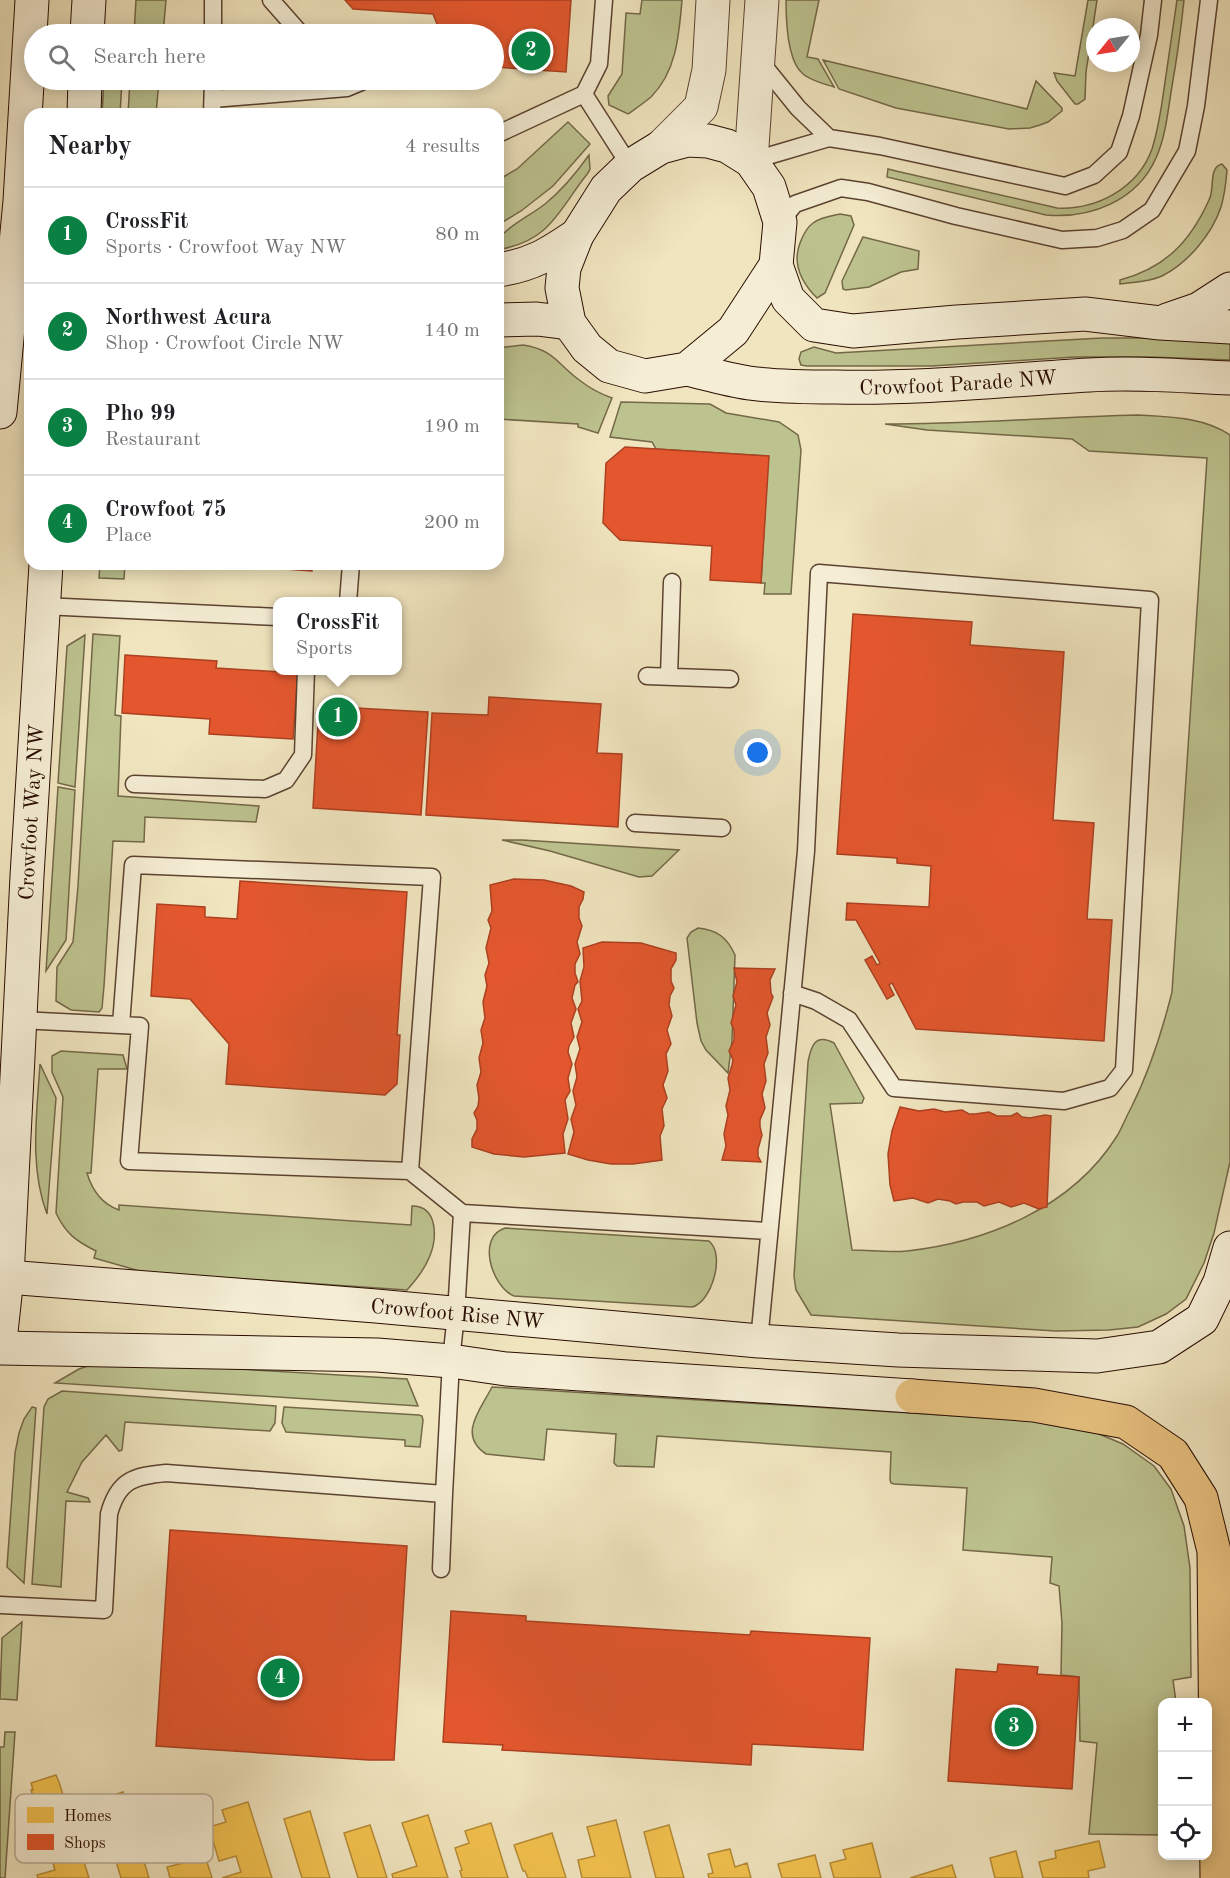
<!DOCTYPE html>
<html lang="en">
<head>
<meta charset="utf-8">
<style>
  :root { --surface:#fff; --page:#f2f2f2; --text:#202124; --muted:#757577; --line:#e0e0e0; --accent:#0b8043 }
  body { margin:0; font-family:"Old Standard TT",serif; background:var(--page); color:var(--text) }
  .controls { position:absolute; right:18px; bottom:18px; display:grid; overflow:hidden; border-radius:12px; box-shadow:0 3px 15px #0003 }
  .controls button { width:54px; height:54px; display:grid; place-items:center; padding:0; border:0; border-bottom:2px solid var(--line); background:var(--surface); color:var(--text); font:30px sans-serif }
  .compass { position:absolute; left:1086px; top:18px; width:54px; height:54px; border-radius:50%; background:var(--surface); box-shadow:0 3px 15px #0003; rotate:240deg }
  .you { position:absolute; left:758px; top:753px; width:21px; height:21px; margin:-15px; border:4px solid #fff; border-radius:50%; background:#1a73e8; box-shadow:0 0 0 9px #1a73e833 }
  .badge { display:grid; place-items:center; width:39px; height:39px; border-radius:50%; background:var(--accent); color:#fff; font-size:20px; font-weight:700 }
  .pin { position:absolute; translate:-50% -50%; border:3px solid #fff; box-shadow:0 2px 6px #0006 }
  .popup { position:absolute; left:273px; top:597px; width:129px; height:78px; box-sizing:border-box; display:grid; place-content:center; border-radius:12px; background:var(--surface); filter:drop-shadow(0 2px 4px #0005); font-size:20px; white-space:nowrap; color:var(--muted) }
  .popup b { font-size:22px; color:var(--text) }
  .popup::after { content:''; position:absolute; left:50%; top:100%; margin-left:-12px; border:12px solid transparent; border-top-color:var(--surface) }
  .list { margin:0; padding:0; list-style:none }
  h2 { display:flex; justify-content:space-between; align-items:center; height:78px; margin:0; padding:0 24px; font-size:26px }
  h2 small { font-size:20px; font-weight:400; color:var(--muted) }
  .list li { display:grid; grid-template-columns:39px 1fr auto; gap:18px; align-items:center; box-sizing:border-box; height:96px; padding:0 24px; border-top:2px solid var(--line) }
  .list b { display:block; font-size:22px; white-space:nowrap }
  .list p { margin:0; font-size:20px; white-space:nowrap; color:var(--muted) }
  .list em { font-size:20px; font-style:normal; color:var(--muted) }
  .icon { flex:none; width:33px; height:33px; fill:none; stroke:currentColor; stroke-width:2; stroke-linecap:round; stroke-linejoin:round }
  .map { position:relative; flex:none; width:1230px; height:1878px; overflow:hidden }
  .search { position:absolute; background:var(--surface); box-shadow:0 3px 15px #0003; left:24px; top:24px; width:480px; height:66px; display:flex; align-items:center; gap:15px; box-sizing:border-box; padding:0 21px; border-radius:33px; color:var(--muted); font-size:22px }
  .panel { position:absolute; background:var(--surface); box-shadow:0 3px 15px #0003; left:24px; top:108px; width:480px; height:462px; border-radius:18px }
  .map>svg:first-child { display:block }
  .green { fill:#bdc38f; stroke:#736848; stroke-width:1.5 }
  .homes { fill:#f2c14e; stroke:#b68b37; stroke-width:1.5 }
  .shops { fill:#e4572e; stroke:#ac4020; stroke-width:1.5 }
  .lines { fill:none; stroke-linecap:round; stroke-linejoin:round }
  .lane-casing { stroke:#5b4230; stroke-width:19 }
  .street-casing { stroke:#5b4230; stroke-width:35 }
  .secondary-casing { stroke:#290c01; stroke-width:35 }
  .highway-casing { stroke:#290c01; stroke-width:35 }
  .lane { stroke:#f5eed5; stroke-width:16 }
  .street { stroke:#f5eed5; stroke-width:33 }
  .secondary { stroke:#f5eed5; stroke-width:33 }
  .highway { stroke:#e8c280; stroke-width:33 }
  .labels { text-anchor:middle; stroke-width:6; stroke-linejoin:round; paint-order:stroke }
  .street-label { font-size:21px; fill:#290c01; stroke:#f5eed5 }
  .key { fill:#f5eed5; stroke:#b8aa95; stroke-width:1.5 }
  .key-label { font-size:16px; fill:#290c01 }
</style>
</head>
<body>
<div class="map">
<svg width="1230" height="1878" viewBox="0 0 1230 1878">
  <rect width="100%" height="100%" fill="#f0e5bf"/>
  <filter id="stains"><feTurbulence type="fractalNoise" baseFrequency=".00333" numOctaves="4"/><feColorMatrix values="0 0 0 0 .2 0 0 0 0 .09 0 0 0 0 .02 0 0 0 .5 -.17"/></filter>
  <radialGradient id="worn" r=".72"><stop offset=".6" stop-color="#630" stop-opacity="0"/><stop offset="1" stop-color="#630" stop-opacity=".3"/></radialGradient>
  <path class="green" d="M136,0h30l-3,34h-29z
    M642,0h40c-3,34 -5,71 -31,97 -7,6 -16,12 -23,17l-19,-9 -1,-9 14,-22 4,-61 14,1z
    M786,0h33l-12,57 11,2 16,28c-9,-3 -23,-6 -31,-13 -16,-13 -17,-54 -17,-74z
    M1088,0h9l-11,72 -1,27 -7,5h-3l-18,-23 -3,-8 21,3z
    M1177,0h7c-3,29 -7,58 -12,86 -4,24 -6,50 -16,72 -19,43 -66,61 -110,57l-159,-38 1,-8 8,2 161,37c40,2 81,-20 95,-59 7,-22 10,-45 13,-67 4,-28 8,-55 12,-82z
    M823,60l204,49 9,-28 26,27v3l-14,11 -8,3 -10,3 -21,1 -113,-21 -57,-19z
    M104,80h18l-2,34h-18z
    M130,80h29l-3,34h-28z
    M568,122l22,22 -37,42 -32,25 -23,14v-45l19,-11z
    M589,155l1,14 -2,4c-29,36 -36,66 -86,76l1,-15c12,-12 28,-19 42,-30 16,-13 32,-32 44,-49z
    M1222,164l5,6c-1,12 -2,24 -6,37 -9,27 -33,56 -59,69 -13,6 -28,6 -42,8v-4c45,-12 70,-38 89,-80 6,-10 -1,-33 13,-36z
    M840,214l11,2 3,9 -29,68 -8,5c-15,-15 -25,-34 -17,-55 3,-8 6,-15 13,-20 8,-6 18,-7 27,-9z
    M863,237l56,14 -1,18 -17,3 -32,15 -23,3 -3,-1 -1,-8z
    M1102,338h68l60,3v19l-80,-3h-75l-143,9h-125l-6,-1 -2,-6 2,-7 13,-5 22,6z
    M523,345c33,5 35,21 59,37 9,7 19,12 30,16l-14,35 -20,-6v-3l-80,-5v-71z
    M621,402l89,2 16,9 53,9 19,13 3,15 -10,144h-27l1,-11h-4l7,-127 -112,-7 -4,-7 -42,-5z
    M1138,415c32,2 65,2 92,20v727l-16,71 -10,30 -18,36 -20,15 -28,13 -29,3 -53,1 -245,-16 -15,-25 -2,-14 14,-214c3,-16 7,-29 26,-19l30,55 -2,5 -32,1 22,146c18,0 37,3 55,1 80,-9 165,-43 210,-115 5,-8 9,-19 14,-28 19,-38 31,-76 41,-116l35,-534 -118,-7 -17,-12 -145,-9 -42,-6c85,0 169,-7 253,-9z
    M100,564h25l-1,15 -25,-1z
    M93,634l27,2 -5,79 6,1 -3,80 141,10 -3,16 -111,-5 -1,25 -31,-1 -9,145 -2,22 -3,4 -28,-2 -15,-9 1,-34 16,-25 5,-56z
    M85,635l-10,152 -17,-4 9,-137z
    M58,787l17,3 -9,150 -20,31z
    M502,840h20l157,10 -27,26 -13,1 -89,-26z
    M698,928c19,2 29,9 37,27l-3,86 -4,32 -22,-23 -5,-9 -4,-18 -10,-85 4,-6z
    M61,1051l62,4 4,14h-29l-7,104h-4c5,17 15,31 32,37v-5l292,20 1,-19c27,0 25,34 17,52 -5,12 -13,22 -22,32l-264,-18 -49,-14 2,-7c-20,-10 -30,-17 -40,-38l7,-116 -11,-25v-16z
    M40,1064l16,34 -9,116c-18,-47 -10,-101 -7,-150z
    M505,1228l204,13c17,14 2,62 -17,66l-178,-11c-22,-9 -38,-59 -9,-68z
    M94,1364l78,1 235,14 11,27 -363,-23 24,-14z
    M492,1387l547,34 53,10 31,13 31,22 17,23 13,37 6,42 1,109 -18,3 3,22h-14v133l-73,-1 8,-91 -17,-2 -1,-64 -18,-2 1,-52 -3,-37 -9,-3 2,-26 -89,-7 4,-62 -73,-4 -3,-1 -1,-3 1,-28 -234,-16 -3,31 -37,-1 -3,-3 2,-29 -69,-5 -3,31 -58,-6c-29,-19 -5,-45 6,-67z
    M62,1391l214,15 -1,17 -5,8 -145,-9 -3,28 -3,1 -13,-16 -24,27 -15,30 21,6 2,4 -24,-1 -5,86 -29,-3 12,-177 4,-8z
    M32,1407l4,1 -12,175 -17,-16 8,-114 4,-20 5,-14z
    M284,1407l135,8 3,1 1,4 -3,27 -15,-1v-6l-119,-8 -4,-9z
    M22,1622l-5,78 -17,-1 2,-61z
    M5,1732h10l-10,146h-5v-131h4z"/>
  <path class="homes" d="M56,1775l3,7 30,96h-51l-1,-3 18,-5 -24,-80h2l-2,-7z
    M123,1792l26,86h-28l-23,-78z
    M248,1802l24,76h-50l19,-6 -5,-16 -17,5 -10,-34 17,-5 -4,-12z
    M191,1811l21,67h-42l-3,-11 16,-4 -14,-45z
    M310,1811l20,67h-28l-18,-59z
    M428,1815l20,63h-55l-1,-4 25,-8 -15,-43z
    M616,1820l15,58h-49l-4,-18 17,-4 -8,-29z
    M491,1823l17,55h-46l-2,-7 2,-1 -7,-22 14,-5 -4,-12z
    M370,1825l9,27 8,26h-29l-14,-45z
    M669,1825l15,53h-28l-12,-46z
    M552,1833l14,45h-38l-3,-7h-2l-9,-26z
    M1099,1841l6,26 -17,4 1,7h-46l-4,-16 17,-4 -1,-7z
    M872,1843l9,35h-47l-4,-15 16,-4 -3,-9z
    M730,1849l5,18 12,-4 4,15h-42l-1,-4 5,-1 -5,-19z
    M1016,1851l7,27h-28l-5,-20z
    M815,1855l6,23h-39l-4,-14z
    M952,1865l4,13h-46z"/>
  <path class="shops" d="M345,0h226l-5,72 -72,-5v-33h-53l-8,-20 -80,-5z
    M625,447l144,9 -8,127 -51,-3 2,-34 -92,-6 -17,-17 3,-60z
    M216,564h96v7z
    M853,614l119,8 -2,23 94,7 -11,168 41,3 -7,96 25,1 -8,121 -188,-12 -24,-46 -3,2 5,10 -7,4 -22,-39 7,-4 5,9 3,-2 -24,-43h-10l1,-17 82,4 2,-41 -34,-3v-5l-60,-4z
    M125,655l92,6 -1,7 82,5 -5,66 -84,-5 1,-15 -88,-6z
    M489,697l112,7 -4,49 25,1 -4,73 -192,-12 6,-102 56,2z
    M319,706l109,6 -7,103 -108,-7z
    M514,879l30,1 27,6 13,6 -1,7 -4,8v11l3,8 -5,16 3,12 -5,10v9l3,9 -3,3 -3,13 4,11 -5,14 3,14 -5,9 -1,6 4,12 -4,14 2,13 -5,9 3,19 -5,15 2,19 -41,4 -30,-3 -22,-7v-8l5,-10v-9l-3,-7 4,-7 1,-8 -2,-13 4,-13 -2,-14 4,-15 -2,-13 4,-12 -2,-16 4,-16 -2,-11 4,-12 -3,-15 5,-20 -3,-8 4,-9 -2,-26z
    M240,881l167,11 -10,143h3l-3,49 -12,11 -159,-11 3,-40 -39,-45 -39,-3 6,-92 48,3v10l32,2z
    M602,942l39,1 35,10v7l-5,9v12l3,7 -4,8 -1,9 3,11 -5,14 4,14 -5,10 2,17 -5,14 4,13 -5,11 2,17 -4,10 2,24 -29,4h-22l-23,-4 -20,-6 6,-22 -3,-13 5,-14 -3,-14 4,-14 -2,-13 5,-15 -3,-12 5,-15 -4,-13 4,-8 -2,-20 4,-14 -1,-19z
    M734,968l41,1 -5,11 1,13 2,4 -6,16 3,12 -4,12 2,16 -4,11 2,17 -4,13 3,14 -5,12v7l2,8 -4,14v7l3,6 -39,-2 4,-14 -2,-12 4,-19 -2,-9 4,-16 -2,-12 4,-13 1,-5 -4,-9 5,-11v-10l-3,-7 5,-18 -3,-9 4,-14z
    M900,1107l19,4 15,-2 11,3 17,-2 7,4h6l14,-2 8,4h14l6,-3 5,4 8,1 15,-3 6,1 -4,91 -8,2 -15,-6 -13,4 -12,-5 -15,4 -7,-4h-14l-7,2 -6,-3 -12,-2 -10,4 -15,-5 -19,3 -4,-16 -2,-31 4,-23z
    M170,1530l237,16 -13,214h-25l-213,-14z
    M451,1611l75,5v5l224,14 1,-4 119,7 -7,112 -111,-6 -1,21 -249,-15 1,-5 -60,-3z
    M998,1664l40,3 -1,7 42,3 -7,112 -124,-8 8,-112 41,3z"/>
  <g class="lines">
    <g class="lane-casing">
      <path id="lane" d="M271,0l30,34
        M213,34v-34
        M760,61l38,47 31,30
        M584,94l46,72
        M213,99l134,-11 19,-8
        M212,114l1,-34
        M498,134l86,-40 15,-30 5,-64
        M751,161l78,-23 51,8 185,40 29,-11 25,-23 12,-36 18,-81 4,-35
        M780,222l15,-18 46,-16 27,4 88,24 106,24 35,-2 26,-8 29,-20 35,-59 9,-45 13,-106
        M348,602l3,-38
        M43,606l235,11
        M647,676l83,3
        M669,676l3,-94
        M134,784l131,5 21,-9 17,-25 3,-85
        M635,823l87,5
        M121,1025l12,-160 299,12 -22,294
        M462,1213l307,18
        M759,1341l47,-490 13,-278 331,27 -26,470 -14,18 -46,13 -170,-13 -45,-68 -33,-19 -24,-8
        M441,1569l3,-75
        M0,1605l104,5 5,-96c9,-34 25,-38 57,-41l278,21 7,-133 5,-47 6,-101 -52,-42 -281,-10 11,-135 -120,-6"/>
    </g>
    <g class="street-casing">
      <path id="street" d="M661,147l40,-40 8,-37 4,-70
        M751,161l11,-161"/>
    </g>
    <g class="secondary-casing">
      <g id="secondary">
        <path d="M87,34l2,-34"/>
        <path d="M84,114l1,-34"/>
        <path d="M687,140l21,1 19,5 24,15 18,26 11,35 -4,43 -43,66 -46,38 -42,7 -36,-10 -22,-18 -18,-25 -7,-35 2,-20 13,-33 29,-46 24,-23 31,-19z"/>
        <path d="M776,265l12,34 26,26 39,6 104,-9 128,-8 75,9 70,4"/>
        <path d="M498,270c34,-5 51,-16 79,-35"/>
        <path d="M498,320l39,-1 32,4"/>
        <path d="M1167,320l32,-11 31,-20"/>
        <path id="s1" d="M687,369c21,5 41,11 62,14 29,4 58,4 86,4 85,2 170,-7 254,-12 47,-3 94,1 141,3"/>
        <path d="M0,412l20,-211 12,-201"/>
        <path id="s2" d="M0,1279l7,-2 369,29 383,35 139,9 199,6 62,-9 43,-28 18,-37 10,-34"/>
        <path id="s3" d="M0,1341l7,-64 20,-401 19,-312"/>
        <path d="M0,1348l377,7 74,6 55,8 406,27"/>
      </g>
    </g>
    <g class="highway-casing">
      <path id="highway" d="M912,1396l122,9 92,17 47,32 28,44 13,53 3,327"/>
    </g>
    <use href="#lane" class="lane"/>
    <use href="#street" class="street"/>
    <use href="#secondary" class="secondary"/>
    <use href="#highway" class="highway"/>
  </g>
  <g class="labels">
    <g class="street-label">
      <text dy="7" stroke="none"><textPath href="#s1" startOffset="273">Crowfoot Parade NW</textPath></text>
      <text dy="7" stroke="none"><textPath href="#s3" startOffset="530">Crowfoot Way NW</textPath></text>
      <text dy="7" stroke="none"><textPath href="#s2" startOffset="459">Crowfoot Rise NW</textPath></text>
    </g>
  </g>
  <rect x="15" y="1794" width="198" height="69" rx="9" class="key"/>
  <rect x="27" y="1807" width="27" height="16" fill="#f2c14e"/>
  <rect x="27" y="1834" width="27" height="16" fill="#e4572e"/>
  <g class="key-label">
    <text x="64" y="1821">Homes</text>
    <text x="64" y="1848">Shops</text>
  </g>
  <rect width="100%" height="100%" filter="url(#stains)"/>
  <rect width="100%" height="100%" fill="url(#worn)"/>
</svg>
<div class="controls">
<button>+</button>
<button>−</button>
<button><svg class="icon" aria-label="locate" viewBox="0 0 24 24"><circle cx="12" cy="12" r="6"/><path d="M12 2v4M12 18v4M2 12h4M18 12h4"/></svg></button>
</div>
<svg class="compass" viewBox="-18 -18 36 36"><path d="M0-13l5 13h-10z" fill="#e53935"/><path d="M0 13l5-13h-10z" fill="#757577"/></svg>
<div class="you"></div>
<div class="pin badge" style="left:338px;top:717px">1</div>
<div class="popup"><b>CrossFit</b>Sports</div>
<div class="pin badge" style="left:531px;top:51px">2</div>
<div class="pin badge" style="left:1014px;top:1727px">3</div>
<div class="pin badge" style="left:280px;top:1678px">4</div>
<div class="search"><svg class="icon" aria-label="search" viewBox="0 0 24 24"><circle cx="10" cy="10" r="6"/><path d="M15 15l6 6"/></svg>Search here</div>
<section class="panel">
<h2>Nearby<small>4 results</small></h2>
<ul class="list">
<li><span class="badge">1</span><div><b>CrossFit</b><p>Sports · Crowfoot Way NW</p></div><em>80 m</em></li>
<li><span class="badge">2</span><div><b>Northwest Acura</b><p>Shop · Crowfoot Circle NW</p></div><em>140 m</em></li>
<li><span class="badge">3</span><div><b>Pho 99</b><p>Restaurant</p></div><em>190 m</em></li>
<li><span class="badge">4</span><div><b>Crowfoot 75</b><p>Place</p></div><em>200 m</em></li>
</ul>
</section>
</div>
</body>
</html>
